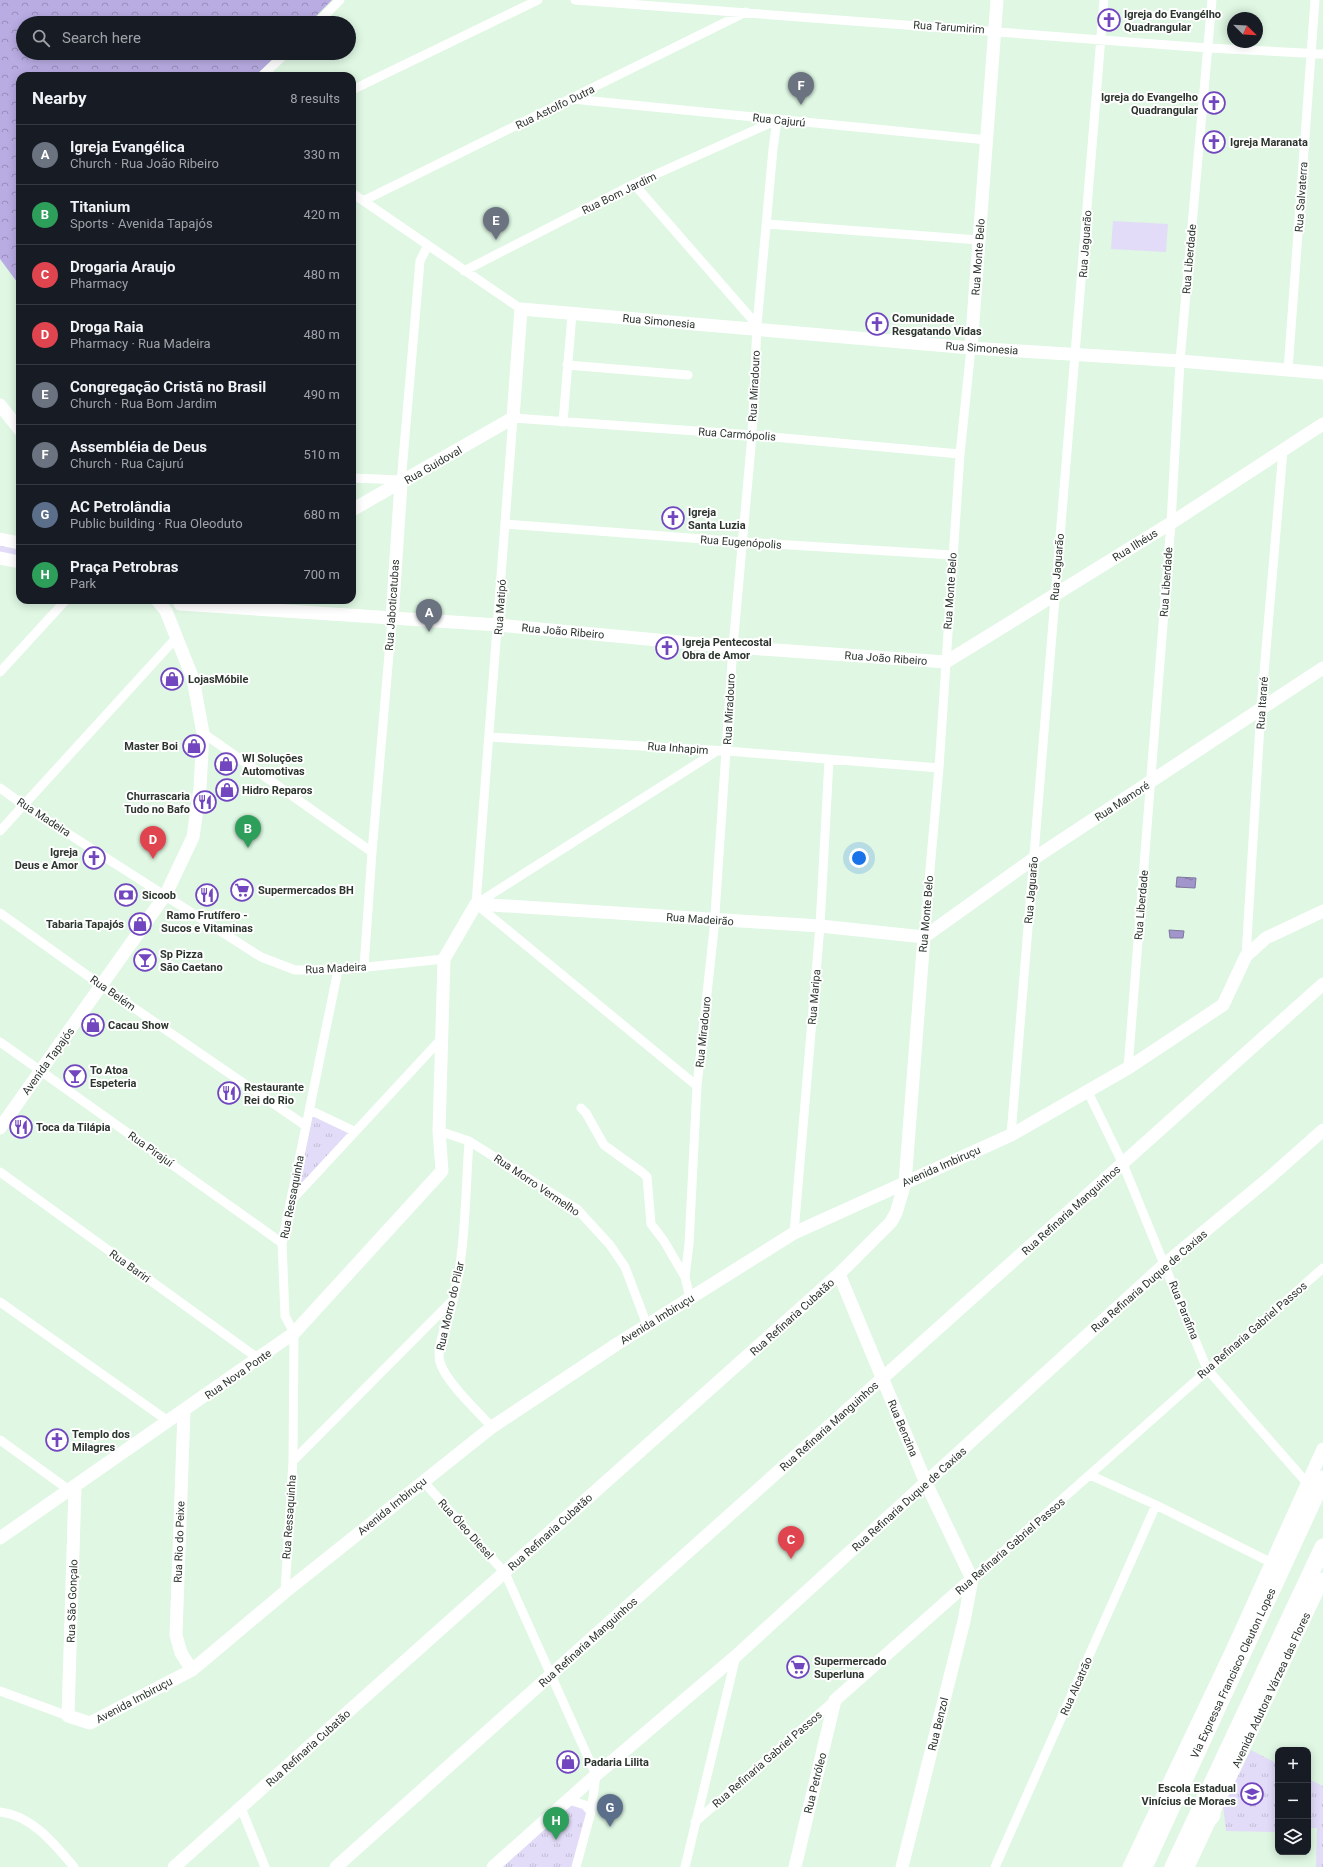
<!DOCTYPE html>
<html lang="en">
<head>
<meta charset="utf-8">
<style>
  :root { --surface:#171b24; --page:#20242c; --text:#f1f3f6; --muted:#9ea1a6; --line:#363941; --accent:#b8a5dd }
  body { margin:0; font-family:Roboto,sans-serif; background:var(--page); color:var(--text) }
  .controls { position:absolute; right:12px; bottom:12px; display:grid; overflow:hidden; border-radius:8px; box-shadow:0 2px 10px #0003 }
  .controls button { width:36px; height:36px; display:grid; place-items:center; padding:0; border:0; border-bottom:1px solid var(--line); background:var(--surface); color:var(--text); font:20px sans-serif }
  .compass { position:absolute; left:1227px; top:12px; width:36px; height:36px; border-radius:50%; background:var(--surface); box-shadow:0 2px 10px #0003; rotate:114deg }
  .you { position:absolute; left:859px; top:858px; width:14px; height:14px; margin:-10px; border:3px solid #fff; border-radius:50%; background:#1a73e8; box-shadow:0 0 0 6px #1a73e833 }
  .badge { display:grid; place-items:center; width:26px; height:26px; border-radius:50%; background:var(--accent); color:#fff; font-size:13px; font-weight:700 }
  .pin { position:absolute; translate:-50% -33px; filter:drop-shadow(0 1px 2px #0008) }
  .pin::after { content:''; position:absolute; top:21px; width:14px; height:12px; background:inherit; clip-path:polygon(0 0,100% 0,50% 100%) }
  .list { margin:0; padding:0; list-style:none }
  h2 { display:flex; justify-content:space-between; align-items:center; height:52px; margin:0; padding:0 16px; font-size:17px }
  h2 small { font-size:13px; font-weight:400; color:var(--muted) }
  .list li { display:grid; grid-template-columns:26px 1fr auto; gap:12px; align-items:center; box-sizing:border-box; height:60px; padding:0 16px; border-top:1px solid var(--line) }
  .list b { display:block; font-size:15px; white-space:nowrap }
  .list p { margin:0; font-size:13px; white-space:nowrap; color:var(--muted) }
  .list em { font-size:13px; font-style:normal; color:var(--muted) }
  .icon { flex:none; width:22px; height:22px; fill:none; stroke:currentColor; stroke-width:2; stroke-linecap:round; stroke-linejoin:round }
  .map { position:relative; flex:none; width:1323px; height:1867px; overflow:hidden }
  .search { position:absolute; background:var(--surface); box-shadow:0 2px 10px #0003; left:16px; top:16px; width:340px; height:44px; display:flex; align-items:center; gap:10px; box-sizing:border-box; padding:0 14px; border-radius:22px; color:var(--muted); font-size:15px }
  .panel { position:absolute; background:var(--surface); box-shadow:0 2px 10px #0003; left:16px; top:72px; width:340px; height:532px; border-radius:12px }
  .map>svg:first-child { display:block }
  .grass { fill:url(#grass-tufts) }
  .forest { fill:url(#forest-crowns) }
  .garden { fill:#e2dcf8 }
  .water { fill:url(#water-ripples); stroke:#7f789c }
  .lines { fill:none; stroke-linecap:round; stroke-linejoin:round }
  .street { stroke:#fff; stroke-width:9 }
  .secondary { stroke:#fff; stroke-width:13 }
  .highway { stroke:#fff; stroke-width:17 }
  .labels { text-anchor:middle; stroke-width:4; stroke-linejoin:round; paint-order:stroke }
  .poi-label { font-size:11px; font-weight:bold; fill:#2c352e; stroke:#fff; text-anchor:start }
  .street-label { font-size:11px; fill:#2c352e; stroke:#fff }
</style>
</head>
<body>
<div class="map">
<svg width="1323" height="1867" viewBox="0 0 1323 1867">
  <defs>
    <pattern id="grass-tufts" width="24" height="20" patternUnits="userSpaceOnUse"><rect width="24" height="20" fill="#e2dcf8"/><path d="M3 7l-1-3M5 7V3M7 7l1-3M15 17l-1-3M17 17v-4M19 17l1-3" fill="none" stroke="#c2bdd5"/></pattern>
    <pattern id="forest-crowns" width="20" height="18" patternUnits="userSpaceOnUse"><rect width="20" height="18" fill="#b9ace3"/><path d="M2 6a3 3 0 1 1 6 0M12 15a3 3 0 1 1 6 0" fill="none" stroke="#978db8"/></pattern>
    <pattern id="water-ripples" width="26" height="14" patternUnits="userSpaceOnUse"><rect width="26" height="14" fill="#a295cb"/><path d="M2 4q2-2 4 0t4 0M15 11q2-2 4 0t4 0" fill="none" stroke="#847aa5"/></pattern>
  </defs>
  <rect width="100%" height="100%" fill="#dff7e3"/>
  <path class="grass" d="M0,545l20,5v7l-20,-5z
    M310,1112l40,19 -58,66z
    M1251,1750l27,14v68l-52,-1 -3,-26z
    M1308,1779l15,7v81h-7l1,-39h-9z
    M572,1804l11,3 5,6 -14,54h-75z"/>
  <path class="forest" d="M0,0h332l-23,23h-286v30h256l-24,23h-235v210l-20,-27z"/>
  <path class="garden" d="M1113,221l55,3 -2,28 -55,-3z"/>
  <path class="water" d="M1177,877l19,1 -1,10 -19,-1z
    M1169,930l15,1 -1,7h-13z"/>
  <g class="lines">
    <path class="street" d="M575,0l633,48 115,6
      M317,23l23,-23
      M262,76l24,-23
      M352,90l186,-90
      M572,99l415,41
      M634,184l123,141
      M352,193l169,116
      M363,201l383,-189
      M767,224l212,16
      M464,271l170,-87 143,-64
      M567,365l121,10
      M1288,370l27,-370
      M563,422l9,-108
      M352,478l49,2
      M401,483l19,-222 8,-16
      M506,524l237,18 209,13
      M0,672l66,-72
      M203,733l169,119
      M489,737l238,14 212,17
      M0,788l25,18 236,151 34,13h43l106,-11
      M0,831l177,-194
      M476,904l37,-486 239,17 208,19
      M476,904l221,182
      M476,904l241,-153
      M0,913l102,73 204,140
      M924,937l15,-169 21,-314 11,-106
      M1246,956l15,-248 22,-258
      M364,967l8,-115 20,-233
      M0,1042l282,201
      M1128,1068l43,-545 9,-162 32,-361
      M1088,1092l35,72 84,205 100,114
      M581,1108l5,5 18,32 39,28 4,4 4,47 13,17 21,36
      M310,1110l44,21
      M439,1131l30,10 108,68 33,36 15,22 22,58
      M1011,1135l93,-1135
      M469,1141c-4,57 -3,116 -19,171 -4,15 -14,35 -10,50 5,19 38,50 52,65
      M0,1172l259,187
      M290,1202l153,-165
      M794,1233l26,-307 9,-166
      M690,1298l-5,-21 4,-33 8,-158 17,-157 19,-282 19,-212 5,-110 16,-176 4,-29
      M0,1302l168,119
      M0,1440l69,50
      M293,1461l160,-161
      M1090,1475l66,30 116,58
      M423,1481l82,92 91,202 -5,37 -15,55
      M972,1579l351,-311
      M285,1592l8,-131 1,-128 -9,-17 -3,-73 56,-273
      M0,1691l68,25
      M569,1800l16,5 6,7
      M241,1808l24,59
      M0,1812c32,3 55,33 74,55
      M695,1822l140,-122
      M685,1867l51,-211
      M995,1867l161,-362"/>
    <path class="secondary" d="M971,348l26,-348
      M0,405l20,25
      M352,510l161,-92 8,-109 450,39 209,13 143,12
      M0,539l20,4
      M0,558l20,4
      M180,604l318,21 235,22 213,15 225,-139 152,-99
      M392,619l9,-136
      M924,937l109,-78 290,-191
      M0,1128l166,-234 27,-57 7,-49 3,-55 -10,-54 -27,-68 -9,-11
      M839,1274l87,209 46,96
      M184,1411l-8,224 5,18 11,17
      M75,1487l-7,229 22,7 102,-53 93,-78 207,-165 125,-83 177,-111 217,-98 117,-67 95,-63 23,-49 20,-18 57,-27
      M0,1538l294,-205 148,-162 -3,-40 5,-172 32,-55 344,22 104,11
      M174,1867l665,-593 52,-52 5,-9 9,-30 19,-246
      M336,1867l987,-883
      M493,1867l103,-92 140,-119 429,-392 104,-86 54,-48
      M795,1867l40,-167 137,-121
      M902,1867l62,-246 8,-42
      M1129,1867l103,-217 91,-201
      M1188,1867l135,-288"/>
    <path class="highway" d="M1193,1839l19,-24
      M1144,1867l179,-388
      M1173,1867l150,-320"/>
  </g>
  <defs>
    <g id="church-ring" transform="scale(1.15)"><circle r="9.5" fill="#fff" stroke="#7246bf" stroke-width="1.5"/><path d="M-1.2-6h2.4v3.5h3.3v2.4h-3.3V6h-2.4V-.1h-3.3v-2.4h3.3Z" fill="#7246bf"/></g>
    <g id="shop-ring" transform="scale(1.15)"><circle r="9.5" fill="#fff" stroke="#7246bf" stroke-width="1.5"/><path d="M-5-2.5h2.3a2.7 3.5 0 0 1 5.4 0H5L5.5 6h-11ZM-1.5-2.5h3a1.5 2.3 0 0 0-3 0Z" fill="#7246bf"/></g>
    <g id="restaurant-ring" transform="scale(1.15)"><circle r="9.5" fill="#fff" stroke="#7246bf" stroke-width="1.5"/><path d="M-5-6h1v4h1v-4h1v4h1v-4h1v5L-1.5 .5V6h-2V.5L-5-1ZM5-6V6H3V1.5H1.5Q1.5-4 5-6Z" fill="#7246bf"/></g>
    <g id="supermarket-ring" transform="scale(1.15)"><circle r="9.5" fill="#fff" stroke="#7246bf" stroke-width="1.5"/><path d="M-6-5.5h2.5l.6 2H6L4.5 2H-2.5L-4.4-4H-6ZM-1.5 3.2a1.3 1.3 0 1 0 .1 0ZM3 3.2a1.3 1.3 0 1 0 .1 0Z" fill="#7246bf"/></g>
    <g id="bank-ring" transform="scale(1.15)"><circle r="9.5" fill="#fff" stroke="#7246bf" stroke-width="1.5"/><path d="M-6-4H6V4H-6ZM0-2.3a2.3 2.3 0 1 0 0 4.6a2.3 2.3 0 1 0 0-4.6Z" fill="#7246bf"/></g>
    <g id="bar-ring" transform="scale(1.15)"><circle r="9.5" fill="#fff" stroke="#7246bf" stroke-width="1.5"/><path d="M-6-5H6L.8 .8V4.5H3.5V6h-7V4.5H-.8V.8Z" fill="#7246bf"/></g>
    <g id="school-ring" transform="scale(1.15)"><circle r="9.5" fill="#fff" stroke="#7246bf" stroke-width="1.5"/><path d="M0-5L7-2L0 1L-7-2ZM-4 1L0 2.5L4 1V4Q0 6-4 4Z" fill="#7246bf"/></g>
  </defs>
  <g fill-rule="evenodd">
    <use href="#church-ring" x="1109" y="20"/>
    <use href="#church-ring" x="1214" y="103"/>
    <use href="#church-ring" x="1214" y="142"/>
    <use href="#church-ring" x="877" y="324"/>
    <use href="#church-ring" x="673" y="518"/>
    <use href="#church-ring" x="667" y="648"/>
    <use href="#shop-ring" x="172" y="679"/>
    <use href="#shop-ring" x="194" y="746"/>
    <use href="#shop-ring" x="226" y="764"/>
    <use href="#shop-ring" x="227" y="790"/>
    <use href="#restaurant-ring" x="205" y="802"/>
    <use href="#church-ring" x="94" y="858"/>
    <use href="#supermarket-ring" x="242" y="890"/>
    <use href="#bank-ring" x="126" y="895"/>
    <use href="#restaurant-ring" x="207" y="895"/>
    <use href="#shop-ring" x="140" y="924"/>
    <use href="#bar-ring" x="145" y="960"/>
    <use href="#shop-ring" x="93" y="1025"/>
    <use href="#bar-ring" x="75" y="1076"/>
    <use href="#restaurant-ring" x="229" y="1093"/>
    <use href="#restaurant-ring" x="21" y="1127"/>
    <use href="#church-ring" x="57" y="1440"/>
    <use href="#supermarket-ring" x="798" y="1667"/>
    <use href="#shop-ring" x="568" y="1762"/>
    <use href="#school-ring" x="1252" y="1794"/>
  </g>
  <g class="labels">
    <g class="poi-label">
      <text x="1124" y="18">Igreja do Evangélho<tspan x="1124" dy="13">Quadrangular</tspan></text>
      <text x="1198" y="101" text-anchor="end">Igreja do Evangelho<tspan x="1198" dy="13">Quadrangular</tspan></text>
      <text x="1230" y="146">Igreja Maranata</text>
      <text x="892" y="322">Comunidade<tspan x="892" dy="13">Resgatando Vidas</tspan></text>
      <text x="688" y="516">Igreja<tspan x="688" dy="13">Santa Luzia</tspan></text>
      <text x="682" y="646">Igreja Pentecostal<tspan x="682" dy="13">Obra de Amor</tspan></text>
      <text x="188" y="683">LojasMóbile</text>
      <text x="178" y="750" text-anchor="end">Master Boi</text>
      <text x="242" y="762">Wl Soluções<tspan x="242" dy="13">Automotivas</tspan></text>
      <text x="242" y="794">Hidro Reparos</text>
      <text x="190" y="800" text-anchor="end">Churrascaria<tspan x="190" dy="13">Tudo no Bafo</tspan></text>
      <text x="78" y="856" text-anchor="end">Igreja<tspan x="78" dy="13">Deus e Amor</tspan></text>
      <text x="258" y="894">Supermercados BH</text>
      <text x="142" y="899">Sicoob</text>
      <text x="207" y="919" text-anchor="middle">Ramo Frutífero -<tspan x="207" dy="13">Sucos e Vitaminas</tspan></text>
      <text x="124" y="928" text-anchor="end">Tabaria Tapajós</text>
      <text x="160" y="958">Sp Pizza<tspan x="160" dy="13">São Caetano</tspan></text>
      <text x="108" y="1029">Cacau Show</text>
      <text x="90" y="1074">To Atoa<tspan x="90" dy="13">Espeteria</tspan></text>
      <text x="244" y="1091">Restaurante<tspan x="244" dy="13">Rei do Rio</tspan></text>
      <text x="36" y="1131">Toca da Tilápia</text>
      <text x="72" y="1438">Templo dos<tspan x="72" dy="13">Milagres</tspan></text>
      <text x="814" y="1665">Supermercado<tspan x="814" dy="13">Superluna</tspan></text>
      <text x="584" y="1766">Padaria Lilita</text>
      <text x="1236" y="1792" text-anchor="end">Escola Estadual<tspan x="1236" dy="13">Vinícius de Moraes</tspan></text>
    </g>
    <g class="street-label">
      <text transform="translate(949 27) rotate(4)" y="4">Rua Tarumirim</text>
      <text transform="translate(555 107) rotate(-26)" y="4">Rua Astolfo Dutra</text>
      <text transform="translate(779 120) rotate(6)" y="4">Rua Cajurú</text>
      <text transform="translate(619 193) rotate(-26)" y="4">Rua Bom Jardim</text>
      <text transform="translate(1301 197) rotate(-86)" y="4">Rua Salvaterra</text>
      <text transform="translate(1085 244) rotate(-86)" y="4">Rua Jaguarão</text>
      <text transform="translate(978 257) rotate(-86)" y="4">Rua Monte Belo</text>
      <text transform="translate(1189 259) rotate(-85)" y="4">Rua Liberdade</text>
      <text transform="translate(659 321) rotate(5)" y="4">Rua Simonesia</text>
      <text transform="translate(982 348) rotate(4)" y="4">Rua Simonesia</text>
      <text transform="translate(754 386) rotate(-87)" y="4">Rua Miradouro</text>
      <text transform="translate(737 434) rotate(4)" y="4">Rua Carmópolis</text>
      <text transform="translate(433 465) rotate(-30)" y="4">Rua Guidoval</text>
      <text transform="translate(741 542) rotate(4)" y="4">Rua Eugenópolis</text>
      <text transform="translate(1135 545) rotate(-32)" y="4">Rua Ilhéus</text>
      <text transform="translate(1057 567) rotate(-85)" y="4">Rua Jaguarão</text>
      <text transform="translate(1166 582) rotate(-86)" y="4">Rua Liberdade</text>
      <text transform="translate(950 591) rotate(-86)" y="4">Rua Monte Belo</text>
      <text transform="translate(392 605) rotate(-86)" y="4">Rua Jaboticatubas</text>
      <text transform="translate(500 607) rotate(-86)" y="4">Rua Matipó</text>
      <text transform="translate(563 631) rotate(5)" y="4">Rua João Ribeiro</text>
      <text transform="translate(886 658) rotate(4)" y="4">Rua João Ribeiro</text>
      <text transform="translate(1262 703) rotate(-86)" y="4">Rua Itararé</text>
      <text transform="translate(729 709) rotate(-87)" y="4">Rua Miradouro</text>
      <text transform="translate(678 748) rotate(4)" y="4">Rua Inhapim</text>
      <text transform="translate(1122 801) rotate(-33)" y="4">Rua Mamoré</text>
      <text transform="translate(44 817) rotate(33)" y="4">Rua Madeira</text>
      <text transform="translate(1031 890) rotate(-85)" y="4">Rua Jaguarão</text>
      <text transform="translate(1141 905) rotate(-85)" y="4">Rua Liberdade</text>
      <text transform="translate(926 914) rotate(-85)" y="4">Rua Monte Belo</text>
      <text transform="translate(700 919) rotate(4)" y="4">Rua Madeirão</text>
      <text transform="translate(336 968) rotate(-3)" y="4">Rua Madeira</text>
      <text transform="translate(113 993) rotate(35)" y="4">Rua Belém</text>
      <text transform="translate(814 997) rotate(-85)" y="4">Rua Maripa</text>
      <text transform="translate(703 1032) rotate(-84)" y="4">Rua Miradouro</text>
      <text transform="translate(48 1061) rotate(-54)" y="4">Avenida Tapajós</text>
      <text transform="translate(151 1149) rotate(35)" y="4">Rua Pirajuí</text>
      <text transform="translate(941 1166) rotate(-24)" y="4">Avenida Imbiruçu</text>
      <text transform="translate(537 1185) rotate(34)" y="4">Rua Morro Vermelho</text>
      <text transform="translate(292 1197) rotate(-79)" y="4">Rua Ressaquinha</text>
      <text transform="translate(1071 1210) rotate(-42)" y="4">Rua Refinaria Manguinhos</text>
      <text transform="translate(130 1266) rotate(36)" y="4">Rua Bariri</text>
      <text transform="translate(1149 1281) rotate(-41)" y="4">Rua Refinaria Duque de Caxias</text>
      <text transform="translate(450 1306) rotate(-77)" y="4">Rua Morro do Pilar</text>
      <text transform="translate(1184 1310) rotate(68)" y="4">Rua Parafina</text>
      <text transform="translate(792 1317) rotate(-42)" y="4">Rua Refinaria Cubatão</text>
      <text transform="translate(657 1319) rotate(-32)" y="4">Avenida Imbiruçu</text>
      <text transform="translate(1252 1330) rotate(-41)" y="4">Rua Refinaria Gabriel Passos</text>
      <text transform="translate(238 1374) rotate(-35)" y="4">Rua Nova Ponte</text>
      <text transform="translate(829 1426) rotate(-42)" y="4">Rua Refinaria Manguinhos</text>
      <text transform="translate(903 1428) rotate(67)" y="4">Rua Benzina</text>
      <text transform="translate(909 1499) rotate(-42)" y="4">Rua Refinaria Duque de Caxias</text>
      <text transform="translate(392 1506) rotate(-39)" y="4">Avenida Imbiruçu</text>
      <text transform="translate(289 1517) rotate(-86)" y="4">Rua Ressaquinha</text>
      <text transform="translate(466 1529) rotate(48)" y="4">Rua Óleo Diesel</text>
      <text transform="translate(550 1532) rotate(-42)" y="4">Rua Refinaria Cubatão</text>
      <text transform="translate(179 1542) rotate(-88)" y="4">Rua Rio do Peixe</text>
      <text transform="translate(1010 1546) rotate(-41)" y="4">Rua Refinaria Gabriel Passos</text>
      <text transform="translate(72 1601) rotate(-88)" y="4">Rua São Gonçalo</text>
      <text transform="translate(588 1642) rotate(-42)" y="4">Rua Refinaria Manguinhos</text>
      <text transform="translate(1233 1673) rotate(-65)" y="4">Via Expressa Francisco Cleuton Lopes</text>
      <text transform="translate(1076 1686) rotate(-66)" y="4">Rua Alcatrão</text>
      <text transform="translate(1271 1690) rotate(-65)" y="4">Avenida Adutora Várzea das Flores</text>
      <text transform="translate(134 1700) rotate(-28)" y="4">Avenida Imbiruçu</text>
      <text transform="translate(938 1724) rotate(-76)" y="4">Rua Benzol</text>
      <text transform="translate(308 1748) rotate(-42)" y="4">Rua Refinaria Cubatão</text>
      <text transform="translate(767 1759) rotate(-41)" y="4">Rua Refinaria Gabriel Passos</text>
      <text transform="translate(815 1783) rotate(-76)" y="4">Rua Petróleo</text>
    </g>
  </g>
</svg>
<div class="controls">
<button>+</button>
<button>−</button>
<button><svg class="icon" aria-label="layers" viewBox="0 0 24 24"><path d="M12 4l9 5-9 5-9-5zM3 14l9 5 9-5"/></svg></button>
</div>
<svg class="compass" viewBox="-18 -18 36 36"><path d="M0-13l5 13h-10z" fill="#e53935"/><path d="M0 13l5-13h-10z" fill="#9ea1a6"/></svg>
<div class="you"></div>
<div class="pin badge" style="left:429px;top:632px;background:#6b7280">A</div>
<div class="pin badge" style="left:248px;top:848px;background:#2e9e5b">B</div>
<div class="pin badge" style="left:791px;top:1559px;background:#e0444e">C</div>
<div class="pin badge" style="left:153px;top:859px;background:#e0444e">D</div>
<div class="pin badge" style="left:496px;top:240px;background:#6b7280">E</div>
<div class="pin badge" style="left:801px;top:105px;background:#6b7280">F</div>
<div class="pin badge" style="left:610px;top:1827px;background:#5c6f8a">G</div>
<div class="pin badge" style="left:556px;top:1840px;background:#2e9e5b">H</div>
<div class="search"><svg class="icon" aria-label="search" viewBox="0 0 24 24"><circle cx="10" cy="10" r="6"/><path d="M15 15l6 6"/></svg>Search here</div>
<section class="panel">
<h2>Nearby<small>8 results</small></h2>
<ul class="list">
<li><span class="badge" style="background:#6b7280">A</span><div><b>Igreja Evangélica</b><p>Church · Rua João Ribeiro</p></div><em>330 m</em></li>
<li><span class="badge" style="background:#2e9e5b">B</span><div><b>Titanium</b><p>Sports · Avenida Tapajós</p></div><em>420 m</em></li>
<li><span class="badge" style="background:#e0444e">C</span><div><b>Drogaria Araujo</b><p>Pharmacy</p></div><em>480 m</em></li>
<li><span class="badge" style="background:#e0444e">D</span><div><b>Droga Raia</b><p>Pharmacy · Rua Madeira</p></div><em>480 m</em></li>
<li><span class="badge" style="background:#6b7280">E</span><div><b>Congregação Cristã no Brasil</b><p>Church · Rua Bom Jardim</p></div><em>490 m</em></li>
<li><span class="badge" style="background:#6b7280">F</span><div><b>Assembléia de Deus</b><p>Church · Rua Cajurú</p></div><em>510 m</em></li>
<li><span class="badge" style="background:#5c6f8a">G</span><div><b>AC Petrolândia</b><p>Public building · Rua Oleoduto</p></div><em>680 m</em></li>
<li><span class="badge" style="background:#2e9e5b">H</span><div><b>Praça Petrobras</b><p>Park</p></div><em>700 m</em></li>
</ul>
</section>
</div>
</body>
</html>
